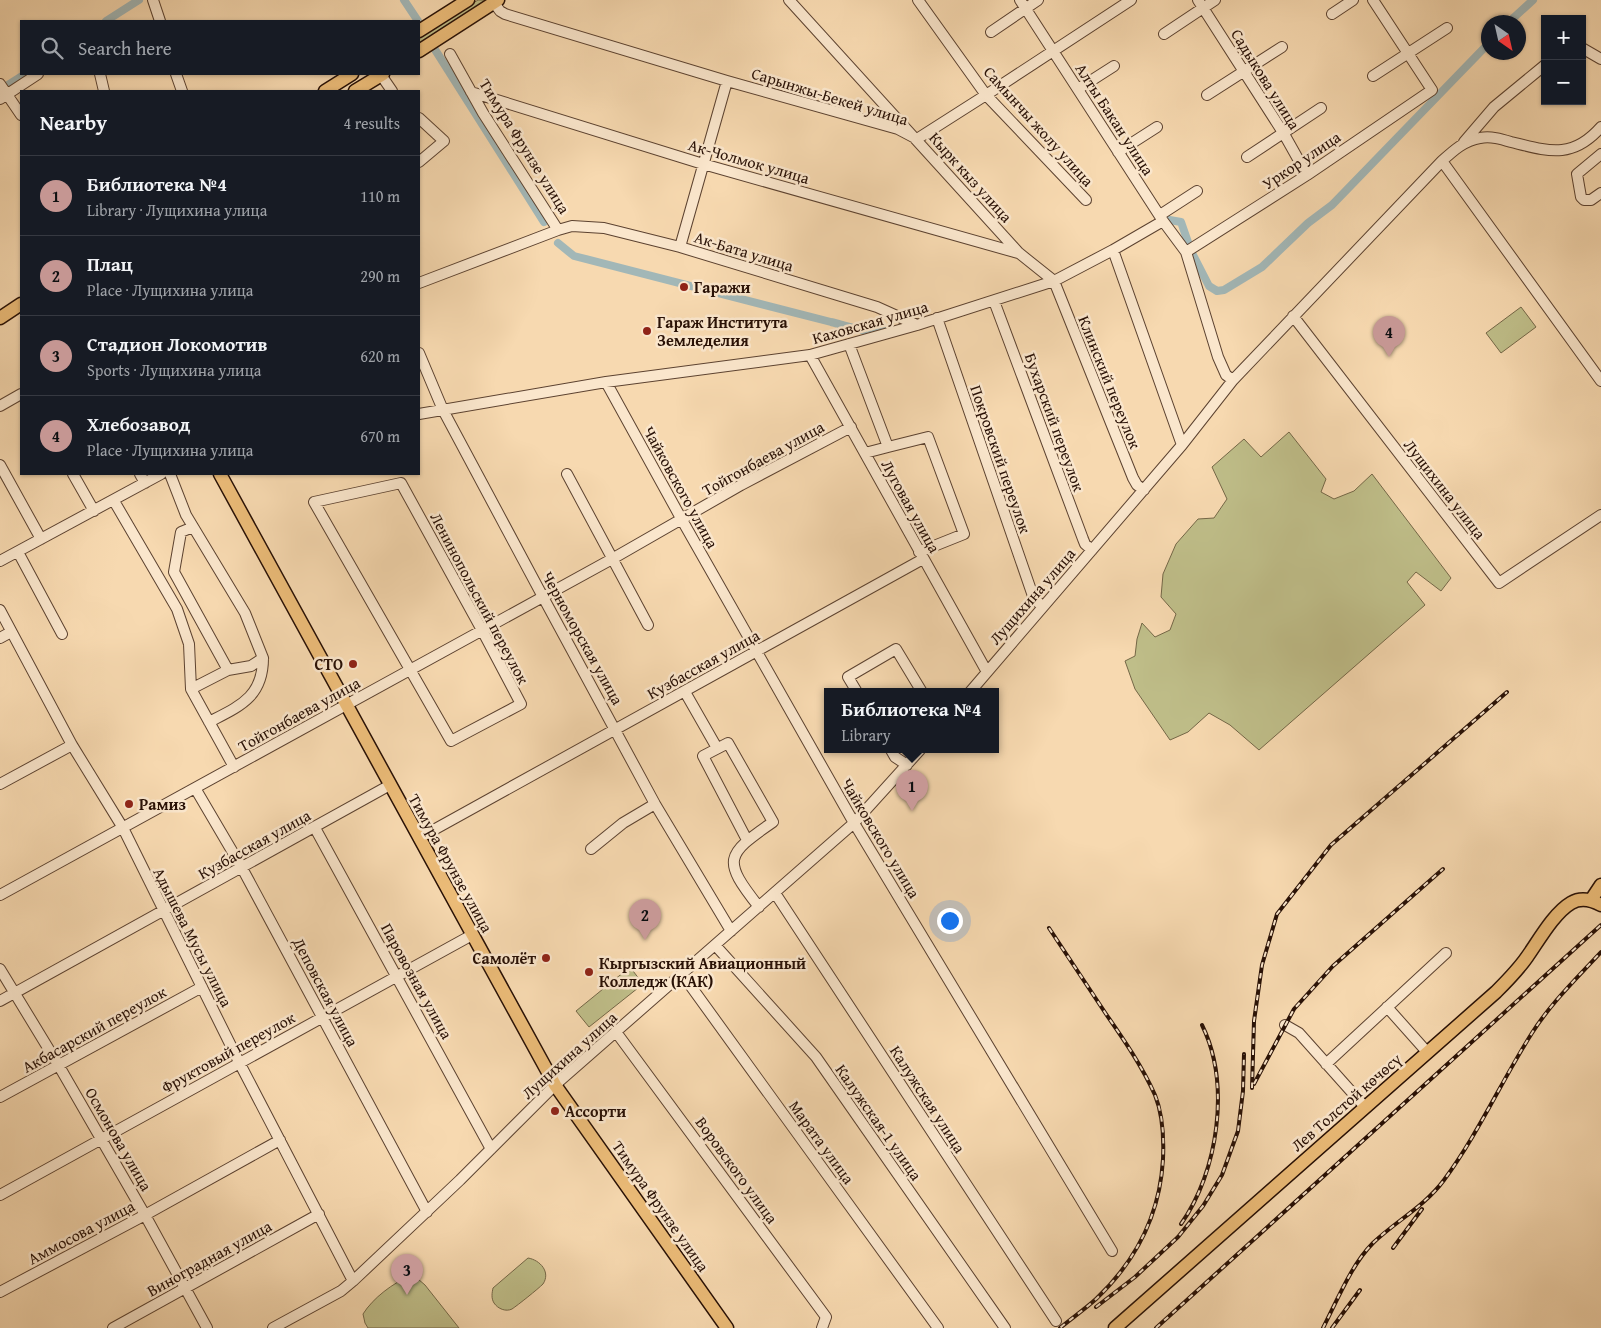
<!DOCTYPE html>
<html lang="en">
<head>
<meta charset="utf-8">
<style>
  :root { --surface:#171b24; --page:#20242c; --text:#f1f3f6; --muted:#9ea1a6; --line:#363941; --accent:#c59692 }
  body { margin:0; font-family:"Gentium Book Plus",serif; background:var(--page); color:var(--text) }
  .controls { position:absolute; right:15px; top:15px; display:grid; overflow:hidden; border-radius:0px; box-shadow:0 1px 4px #0004 }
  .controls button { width:45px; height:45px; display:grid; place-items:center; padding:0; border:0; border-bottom:1px solid var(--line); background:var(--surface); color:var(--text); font:25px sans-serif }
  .compass { position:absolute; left:1481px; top:15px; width:45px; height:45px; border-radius:50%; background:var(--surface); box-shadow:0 1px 4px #0004; rotate:146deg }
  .you { position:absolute; left:949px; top:920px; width:18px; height:18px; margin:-12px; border:4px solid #fff; border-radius:50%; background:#1a73e8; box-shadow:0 0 0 8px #1a73e833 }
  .badge { display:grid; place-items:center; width:32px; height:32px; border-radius:50%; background:var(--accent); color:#111; font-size:16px; font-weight:700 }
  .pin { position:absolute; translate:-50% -41px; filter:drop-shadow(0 1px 2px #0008) }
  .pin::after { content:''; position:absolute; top:26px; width:18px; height:15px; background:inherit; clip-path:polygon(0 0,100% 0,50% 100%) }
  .popup { position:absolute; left:824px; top:688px; width:175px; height:65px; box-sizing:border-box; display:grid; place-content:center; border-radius:0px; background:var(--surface); filter:drop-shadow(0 1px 4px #0005); font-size:16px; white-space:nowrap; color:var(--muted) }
  .popup b { font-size:19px; color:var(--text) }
  .popup::after { content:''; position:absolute; left:50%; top:100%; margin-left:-10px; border:10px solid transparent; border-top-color:var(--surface) }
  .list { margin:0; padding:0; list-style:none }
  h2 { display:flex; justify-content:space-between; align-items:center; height:65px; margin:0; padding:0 20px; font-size:21px }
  h2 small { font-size:16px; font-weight:400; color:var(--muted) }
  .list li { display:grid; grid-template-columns:32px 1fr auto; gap:15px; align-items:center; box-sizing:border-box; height:80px; padding:0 20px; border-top:1px solid var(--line) }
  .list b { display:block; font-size:19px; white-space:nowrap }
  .list p { margin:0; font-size:16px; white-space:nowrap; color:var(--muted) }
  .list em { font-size:16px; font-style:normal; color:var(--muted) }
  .icon { flex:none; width:28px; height:28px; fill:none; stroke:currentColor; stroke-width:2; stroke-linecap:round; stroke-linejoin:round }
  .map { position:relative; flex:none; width:1601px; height:1328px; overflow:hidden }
  .search { position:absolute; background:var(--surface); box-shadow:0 1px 4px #0004; left:20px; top:20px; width:400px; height:55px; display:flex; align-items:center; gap:12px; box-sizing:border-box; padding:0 18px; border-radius:0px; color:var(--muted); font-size:19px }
  .panel { position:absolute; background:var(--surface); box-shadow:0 1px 4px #0004; left:20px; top:90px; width:400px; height:385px; border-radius:0px }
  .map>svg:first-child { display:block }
  .green { fill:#bfbe89; stroke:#746747 }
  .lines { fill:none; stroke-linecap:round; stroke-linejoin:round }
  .canal { stroke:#a2b7b7; stroke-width:8 }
  .minor-casing { stroke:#5c4230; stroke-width:12 }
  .major-casing { stroke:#281005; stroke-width:15 }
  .minor { stroke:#fae6cc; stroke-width:10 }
  .major { stroke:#ecbc78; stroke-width:12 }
  .rail-casing { stroke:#281005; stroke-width:4 }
  .rail { stroke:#fae6cc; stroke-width:2; stroke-dasharray:5.5; stroke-linecap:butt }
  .poi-dot { fill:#8f2418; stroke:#fae6cc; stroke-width:2 }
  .labels { text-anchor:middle; stroke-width:5; stroke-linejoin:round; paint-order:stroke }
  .street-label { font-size:16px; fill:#281005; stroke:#fae6cc }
  .poi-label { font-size:16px; font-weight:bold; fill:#281005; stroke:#fae6cc; text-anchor:start }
</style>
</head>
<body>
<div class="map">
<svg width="1601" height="1328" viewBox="0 0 1601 1328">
  <rect width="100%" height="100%" fill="#f7d9b0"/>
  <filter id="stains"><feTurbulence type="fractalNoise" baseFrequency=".004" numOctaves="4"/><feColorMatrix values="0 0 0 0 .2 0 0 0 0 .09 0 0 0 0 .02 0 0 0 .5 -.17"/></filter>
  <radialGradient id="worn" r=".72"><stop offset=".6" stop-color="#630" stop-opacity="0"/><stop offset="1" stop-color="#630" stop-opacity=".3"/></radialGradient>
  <path class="green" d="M478,0h14l-73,46v-9z
    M1521,307l15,20 -35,26 -15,-20z
    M1289,432l37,47 -5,13 13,7 20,-8 18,-17 79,104 -10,13 -25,-19 -9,10 18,23 -166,145 -29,-25 -21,-12 -21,19 -18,8 -35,-51 -10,-28 10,-5 2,-17 5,-16 13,14 15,-7 6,-16 -15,-17 2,-23 13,-30 22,-25 16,-1 13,-19 -15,-32 32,-28 17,18z
    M630,967l13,17 -54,43 -13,-16z
    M528,1258c12,2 23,14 15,26 -5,5 -25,21 -31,25 -6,3 -14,0 -18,-6 -3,-5 -2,-10 -1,-15z
    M410,1276l8,3 7,6 34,43h-91l-3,-5 -2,-9c10,-16 30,-31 47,-38z"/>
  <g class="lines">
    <path class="canal" d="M404,0l14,21
      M106,21l33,-21
      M1509,22l24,-22
      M434,48l110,174
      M0,90l25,-16
      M1164,219l17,3 8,23
      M558,243l16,13 257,66c14,3 40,13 54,9
      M1192,253l17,33 8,5 7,-1 38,-23 46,-44 24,-18 156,-161"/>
    <g class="minor-casing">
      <path id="minor" d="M153,0l7,21
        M789,0l230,253 35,28 79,197 4,7 7,5
        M918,0l68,95 100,105
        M1020,0l143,221 23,31 32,105 8,18 7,5
        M1198,0l86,134 23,41
        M494,3l6,8 5,3 222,67 171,48 19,10 69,-44 145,-95
        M1332,14l21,-14
        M991,32l47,-32
        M1164,34l51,-34
        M1582,48l19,11
        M100,74l4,17
        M176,74l6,17
        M381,75l11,16
        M1373,76l74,-48
        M0,84l21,31
        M1078,89l36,-23
        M471,92l232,72 315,89
        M1207,95l75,-48
        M0,99l38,-25
        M419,118l25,23 -25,21
        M1464,142l30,-35 51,-42
        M1118,152l39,-25
        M1601,154l-24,20 4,23 3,3h7l10,-7
        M1247,157l74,-49
        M1442,161l159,220
        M1160,215l37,-24
        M558,230l14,-4 32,2 76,19 197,60 40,18
        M680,247l47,-166
        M1113,250l69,195
        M1186,252l121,-77 125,-85 -59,-90
        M419,283l139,-53 -75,-117 -33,-59
        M994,301l89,238 2,5 7,6
        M1293,316l206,267 102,-68
        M937,318l96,278 9,11
        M849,344l39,103 40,-10 36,97 -45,18
        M419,353l24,57 100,187 112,207 76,127
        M810,355l177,317
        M606,382l76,138 172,303 258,428
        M0,406l21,-12
        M419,414l187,-32 204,-27 107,-30 137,-44 59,-31 50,-29
        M865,453l23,-6
        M0,465l41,74
        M73,474l21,37
        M140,474l5,9
        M170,474l16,41 59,98 18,45 -12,8 -23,4 -37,19
        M567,474l81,151
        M401,483l81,147 39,74 -70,37 -137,-239z
        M114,501l63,108 12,35 2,45 43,78
        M193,527l-12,5 -7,40 54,98
        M18,552l44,82
        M0,561l161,-87
        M0,610l72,135 51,83 116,234 114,219
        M0,638l11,-6
        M685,692l32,56
        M857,692l-9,-15 48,-28 26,43
        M970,692l212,-247 51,-65 209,-219c11,-10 23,-21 38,-23 11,-2 21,1 31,4 37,9 61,18 90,-15
        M209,722c31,-16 54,-25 54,-64
        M891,750l4,7 12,8
        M0,784l72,-39
        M195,788l47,80 185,344
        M315,828l176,321
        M419,838l504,-279
        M747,840l-44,-84 25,-13 45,79c-48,33 -51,38 -14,85
        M591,849l32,-26 32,-19
        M775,893l281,428
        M0,895l612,-336 129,-74 110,-58
        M715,945l101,112 189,271
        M0,969l59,97 86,149 62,113
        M682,974l256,354
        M0,1001l390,-216
        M1387,1007l40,45
        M1285,1025l14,8 66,74
        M616,1032l210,285 -4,11
        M1326,1064l120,-111
        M0,1097l202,-110
        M0,1195l472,-260
        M0,1292l145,-77 135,-75
        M113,1328l206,-114
        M273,1328l68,-37 12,-10 107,-101 95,-95 299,-262 66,-73"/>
    </g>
    <g class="major-casing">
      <path id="major" d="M419,31l49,-31
        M419,51l79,-51
        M325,91l27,-17
        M355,91l28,-17
        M0,318l21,-14
        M220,474l335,611 172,243
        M1591,900l10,-15
        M1115,1328l381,-336c11,-11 22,-22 31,-35 12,-17 27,-44 44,-54 10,-6 21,-3 30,2"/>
    </g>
    <use href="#minor" class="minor"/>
    <use href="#major" class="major"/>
    <g class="rail-casing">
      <path id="rail" d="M1049,928c19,29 38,57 57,86 18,26 36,52 49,81 8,20 9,42 8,64 -3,55 -27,102 -67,140 -11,10 -24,19 -36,29
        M1254,1084l40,-75 39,-43 110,-97
        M1252,1088l2,-67 8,-56 15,-51 54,-69 176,-153
        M1181,1224c37,-52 50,-140 21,-199
        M1393,1248l29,-39
        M1096,1307l39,-30 43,-40 25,-31 19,-31 16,-44 5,-40 1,-37
        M1156,1328l445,-403
        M1323,1328c14,-27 28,-63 50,-85 23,-22 52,-37 71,-63 34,-46 57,-98 88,-147 19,-30 45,-55 69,-81
        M1332,1328l28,-38"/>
    </g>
    <use href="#rail" class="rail"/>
  </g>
  <g class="poi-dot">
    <circle cx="684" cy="287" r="5"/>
    <circle cx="647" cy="331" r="5"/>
    <circle cx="353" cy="664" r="5"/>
    <circle cx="129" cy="804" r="5"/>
    <circle cx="546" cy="958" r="5"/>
    <circle cx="589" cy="972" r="5"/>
    <circle cx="555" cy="1111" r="5"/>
  </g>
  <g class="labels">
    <g class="street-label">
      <text transform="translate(1266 79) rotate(58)" y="6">Садыкова улица</text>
      <text transform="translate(830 96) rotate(17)" y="6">Сарынжы-Бекей улица</text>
      <text transform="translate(1115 119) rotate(57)" y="6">Алты Бакан улица</text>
      <text transform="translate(1039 126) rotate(48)" y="6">Самынчы жолу улица</text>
      <text transform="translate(525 146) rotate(58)" y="6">Тимура Фрунзе улица</text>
      <text transform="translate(1301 160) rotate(-34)" y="6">Уркор улица</text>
      <text transform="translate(749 161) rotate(16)" y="6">Ак-Чолмок улица</text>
      <text transform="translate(971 177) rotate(48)" y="6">Кырк кыз улица</text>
      <text transform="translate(744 251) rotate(17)" y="6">Ак-Бата улица</text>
      <text transform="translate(870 322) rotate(-16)" y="6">Каховская улица</text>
      <text transform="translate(1110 382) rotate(68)" y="6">Клинский переулок</text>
      <text transform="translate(1055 422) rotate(70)" y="6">Бухарский переулок</text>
      <text transform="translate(763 458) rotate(-29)" y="6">Тойгонбаева улица</text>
      <text transform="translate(1001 459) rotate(71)" y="6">Покровский переулок</text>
      <text transform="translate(681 487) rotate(61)" y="6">Чайковского улица</text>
      <text transform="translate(1445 489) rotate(52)" y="6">Лущихина улица</text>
      <text transform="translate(911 506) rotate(61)" y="6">Луговая улица</text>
      <text transform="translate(1032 596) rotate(-49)" y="6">Лущихина улица</text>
      <text transform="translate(480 598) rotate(62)" y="6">Ленинопольский переулок</text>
      <text transform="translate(583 638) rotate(61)" y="6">Черноморская улица</text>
      <text transform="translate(703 664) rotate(-29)" y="6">Кузбасская улица</text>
      <text transform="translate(299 714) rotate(-29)" y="6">Тойгонбаева улица</text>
      <text transform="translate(881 838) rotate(59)" y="6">Чайковского улица</text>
      <text transform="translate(254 844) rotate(-29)" y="6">Кузбасская улица</text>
      <text transform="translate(451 863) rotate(61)" y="6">Тимура Фрунзе улица</text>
      <text transform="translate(193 937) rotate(63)" y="6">Адышева Мусы улица</text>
      <text transform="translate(417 981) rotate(61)" y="6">Паровозная улица</text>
      <text transform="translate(326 992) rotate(62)" y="6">Деповская улица</text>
      <text transform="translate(94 1029) rotate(-29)" y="6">Акбасарский переулок</text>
      <text transform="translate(228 1052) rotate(-29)" y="6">Фруктовый переулок</text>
      <text transform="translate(569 1055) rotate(-42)" y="6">Лущихина улица</text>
      <text transform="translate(928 1099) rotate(57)" y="6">Калужская улица</text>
      <text transform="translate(1346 1102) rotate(-41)" y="6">Лев Толстой көчөсү</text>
      <text transform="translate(879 1122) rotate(55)" y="6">Калужская-1 улица</text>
      <text transform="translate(119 1139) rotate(60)" y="6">Осмонова улица</text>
      <text transform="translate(822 1142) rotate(54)" y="6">Марата улица</text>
      <text transform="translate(737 1170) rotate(54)" y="6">Воровского улица</text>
      <text transform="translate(661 1206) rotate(55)" y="6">Тимура Фрунзе улица</text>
      <text transform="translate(81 1232) rotate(-28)" y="6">Аммосова улица</text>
      <text transform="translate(209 1258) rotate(-29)" y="6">Виноградная улица</text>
    </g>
    <g class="poi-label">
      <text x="694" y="293">Гаражи</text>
      <text x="657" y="328">Гараж Института<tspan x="657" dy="18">Земледелия</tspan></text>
      <text x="343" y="670" text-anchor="end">СТО</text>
      <text x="139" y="810">Рамиз</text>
      <text x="536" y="964" text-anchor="end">Самолёт</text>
      <text x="599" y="969">Кыргызский Авиационный<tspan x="599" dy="18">Колледж (КАК)</tspan></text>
      <text x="565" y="1117">Ассорти</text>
    </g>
  </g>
  <rect width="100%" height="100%" filter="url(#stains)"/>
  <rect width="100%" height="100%" fill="url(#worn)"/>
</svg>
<div class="controls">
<button>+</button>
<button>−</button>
</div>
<svg class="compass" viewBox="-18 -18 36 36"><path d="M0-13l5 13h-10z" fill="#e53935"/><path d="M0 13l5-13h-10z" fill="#9ea1a6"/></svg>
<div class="you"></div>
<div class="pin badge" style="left:912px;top:811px">1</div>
<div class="popup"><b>Библиотека №4</b>Library</div>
<div class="pin badge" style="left:645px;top:940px">2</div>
<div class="pin badge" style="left:407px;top:1295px">3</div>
<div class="pin badge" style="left:1389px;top:357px">4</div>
<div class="search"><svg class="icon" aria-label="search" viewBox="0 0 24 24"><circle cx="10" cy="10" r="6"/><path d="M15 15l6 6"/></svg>Search here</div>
<section class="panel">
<h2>Nearby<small>4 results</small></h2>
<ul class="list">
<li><span class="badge">1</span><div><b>Библиотека №4</b><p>Library · Лущихина улица</p></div><em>110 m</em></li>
<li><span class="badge">2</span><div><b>Плац</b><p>Place · Лущихина улица</p></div><em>290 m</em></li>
<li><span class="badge">3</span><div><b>Стадион Локомотив</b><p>Sports · Лущихина улица</p></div><em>620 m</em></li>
<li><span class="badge">4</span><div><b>Хлебозавод</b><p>Place · Лущихина улица</p></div><em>670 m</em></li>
</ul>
</section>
</div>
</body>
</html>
